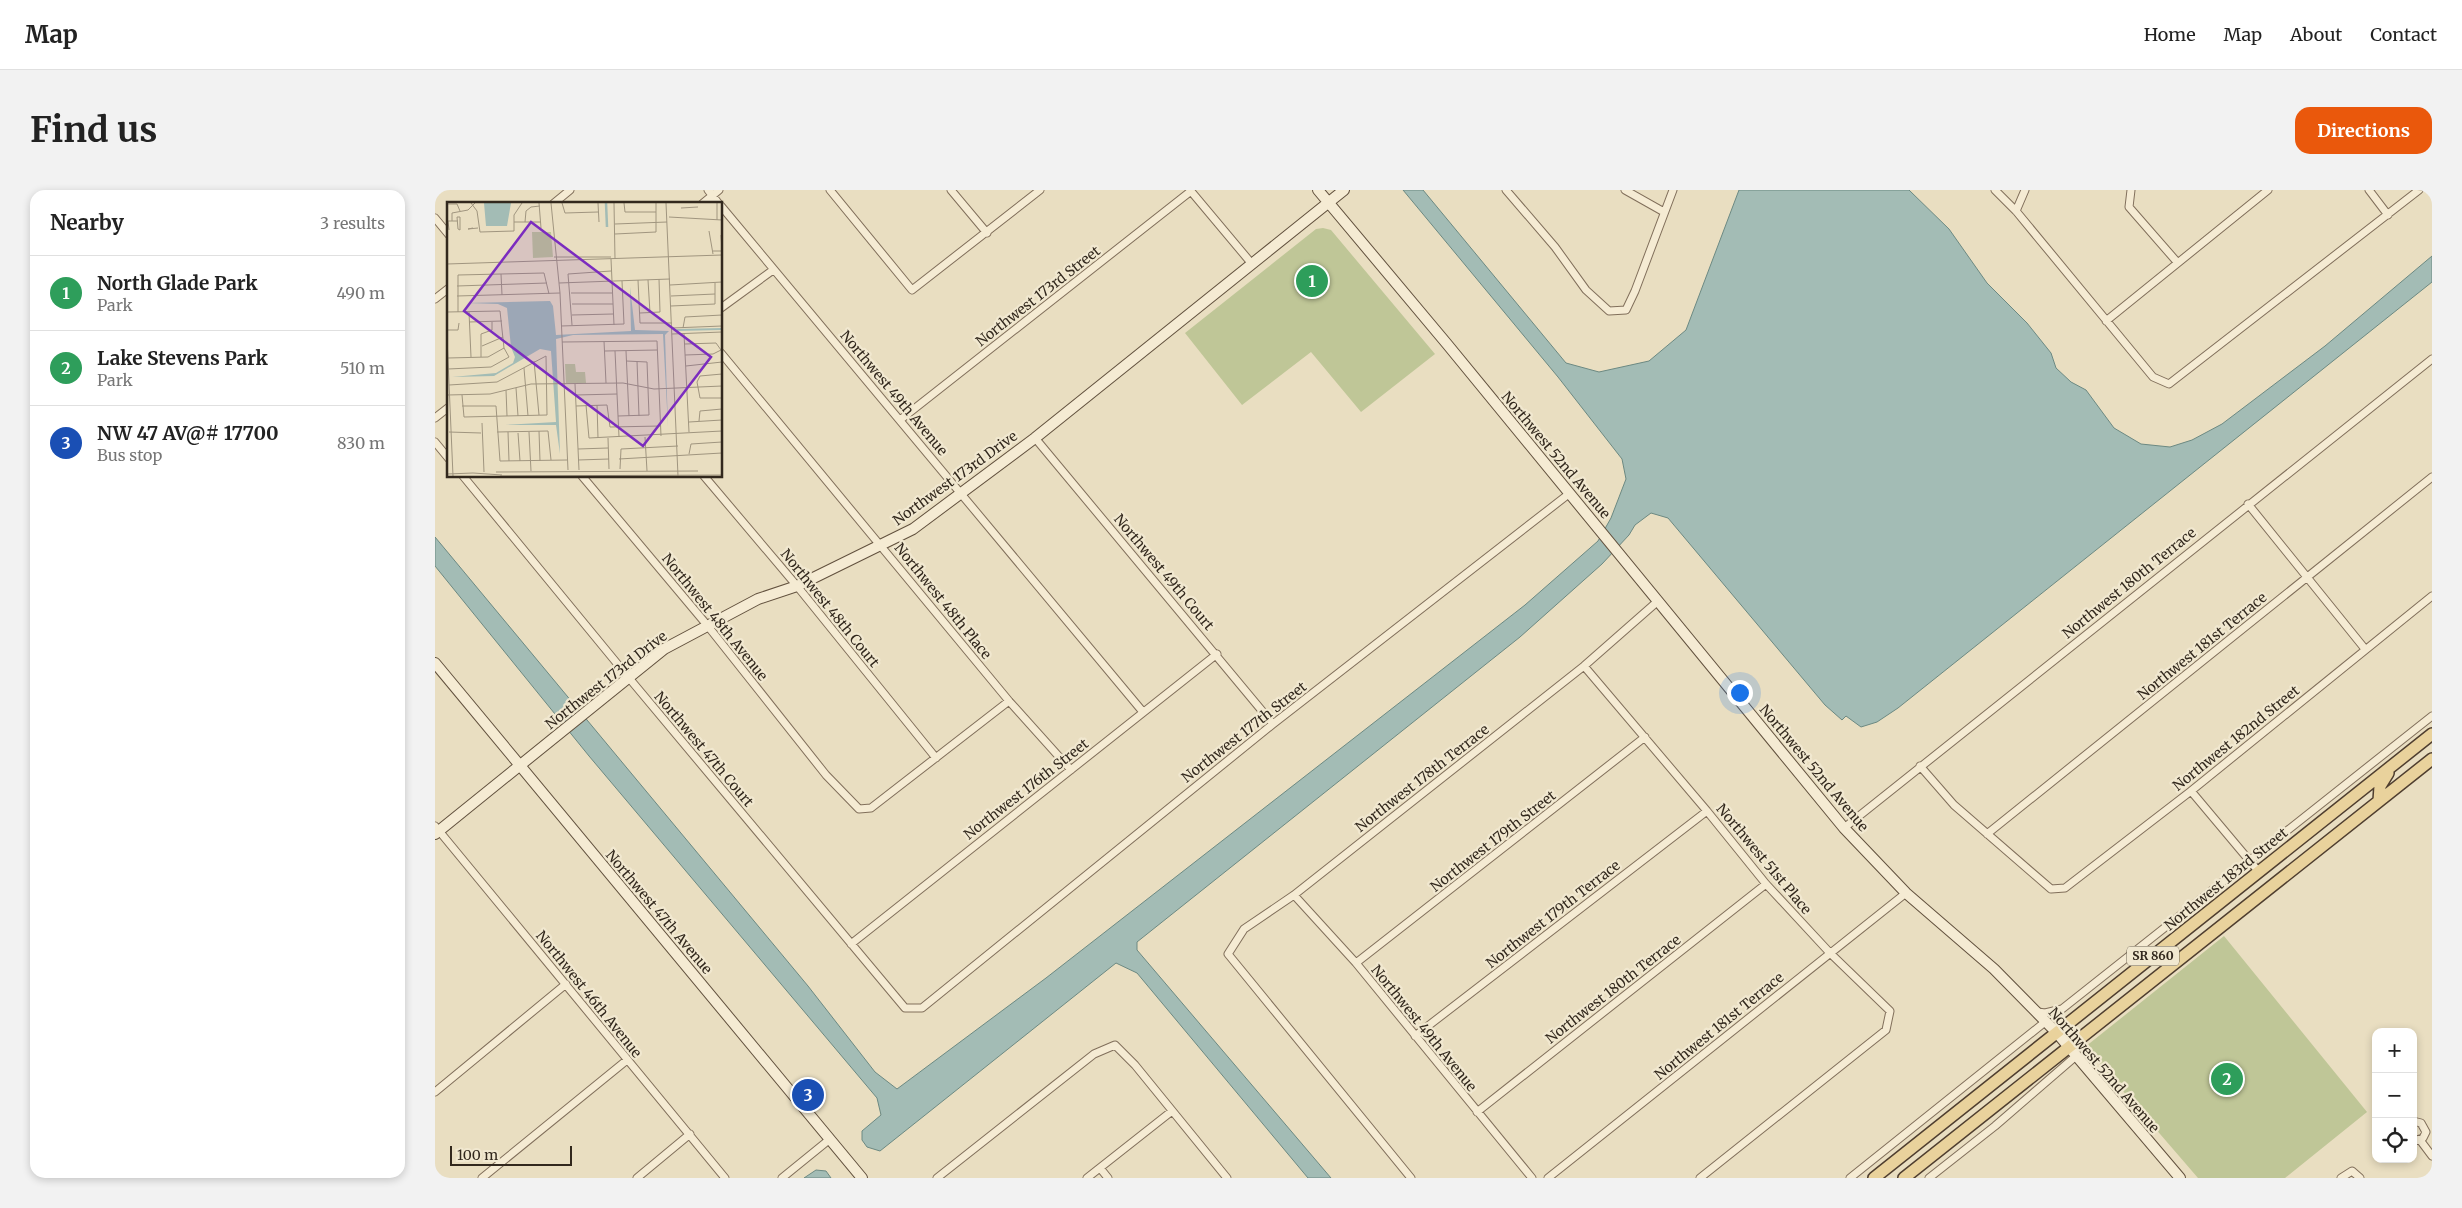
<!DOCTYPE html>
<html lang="en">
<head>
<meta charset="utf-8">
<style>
  :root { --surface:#fff; --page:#f2f2f2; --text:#222; --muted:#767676; --line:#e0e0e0; --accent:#ea580c }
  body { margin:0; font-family:Merriweather,serif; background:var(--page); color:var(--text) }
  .controls { position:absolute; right:15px; bottom:15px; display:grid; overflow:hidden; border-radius:10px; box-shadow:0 2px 8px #0003 }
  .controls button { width:45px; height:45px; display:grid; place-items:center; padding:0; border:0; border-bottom:1px solid var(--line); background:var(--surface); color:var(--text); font:25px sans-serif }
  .scale { position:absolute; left:15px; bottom:12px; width:122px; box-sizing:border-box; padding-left:5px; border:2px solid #32281d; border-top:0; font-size:14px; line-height:18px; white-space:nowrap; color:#32281d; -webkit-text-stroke:4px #f1e8d0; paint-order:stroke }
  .you { position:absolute; left:1304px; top:502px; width:18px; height:18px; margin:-12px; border:4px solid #fff; border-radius:50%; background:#1a73e8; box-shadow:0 0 0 8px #1a73e833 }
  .badge { display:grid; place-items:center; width:32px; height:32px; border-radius:50%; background:var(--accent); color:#fff; font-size:16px; font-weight:700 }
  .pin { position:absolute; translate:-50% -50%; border:2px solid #fff; box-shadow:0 1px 5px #0006 }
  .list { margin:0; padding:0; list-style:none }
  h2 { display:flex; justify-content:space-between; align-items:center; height:65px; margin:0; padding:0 20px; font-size:21px }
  h2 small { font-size:16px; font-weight:400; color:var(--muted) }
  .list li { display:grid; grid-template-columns:32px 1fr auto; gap:15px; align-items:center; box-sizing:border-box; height:75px; padding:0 20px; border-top:1px solid var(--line) }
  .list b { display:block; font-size:19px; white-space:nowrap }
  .list p { margin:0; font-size:16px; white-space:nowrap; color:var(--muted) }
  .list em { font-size:16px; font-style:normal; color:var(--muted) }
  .icon { flex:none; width:28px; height:28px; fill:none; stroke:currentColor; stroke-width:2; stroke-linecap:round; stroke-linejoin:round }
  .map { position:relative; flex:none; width:1997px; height:988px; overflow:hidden; border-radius:15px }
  header { display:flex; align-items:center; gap:30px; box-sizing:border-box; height:70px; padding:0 25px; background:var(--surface); border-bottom:1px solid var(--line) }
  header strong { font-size:24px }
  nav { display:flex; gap:28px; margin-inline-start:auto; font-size:18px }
  .intro { display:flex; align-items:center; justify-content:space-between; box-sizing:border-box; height:120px; padding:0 30px }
  h1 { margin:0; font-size:35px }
  .button { padding:12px 22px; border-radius:15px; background:var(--accent); color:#fff; font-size:18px; font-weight:700 }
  main { display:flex; gap:30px; padding:0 30px }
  aside { flex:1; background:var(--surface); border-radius:15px; box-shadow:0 2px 8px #0003 }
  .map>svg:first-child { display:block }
  .green { fill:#bfc697 }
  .water { fill:#a3bcb5; stroke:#6c8982 }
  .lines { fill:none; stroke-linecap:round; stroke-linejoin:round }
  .street-casing { stroke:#816f5b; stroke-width:9 }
  .secondary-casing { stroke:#62513e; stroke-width:12 }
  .primary-casing { stroke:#4f3e2f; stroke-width:14 }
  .street { stroke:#f5ebd3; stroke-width:7 }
  .secondary { stroke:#f5ebd3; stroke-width:10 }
  .primary { stroke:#e9d29c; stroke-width:11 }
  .labels { text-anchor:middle; stroke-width:4.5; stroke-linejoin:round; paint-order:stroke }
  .shield { fill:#f1e8d0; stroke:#6b6253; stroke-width:1 }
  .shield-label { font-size:12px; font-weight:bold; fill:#32281d }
  .street-label { font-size:14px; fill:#32281d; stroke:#f1e8d0 }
  .inset-river { fill:none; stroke:#a3bcb5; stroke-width:2.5 }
  .inset-road { fill:none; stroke:#a0957f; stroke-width:1 }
  .view { fill:#7b2cbf; fill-opacity:0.15; stroke:#7b2cbf; stroke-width:2.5 }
  .inset-edge { fill:none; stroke:#32281d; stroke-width:2.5 }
</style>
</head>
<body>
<header>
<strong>Map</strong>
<nav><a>Home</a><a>Map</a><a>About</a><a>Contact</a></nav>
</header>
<div class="intro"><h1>Find us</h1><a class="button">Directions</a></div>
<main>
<aside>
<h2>Nearby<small>3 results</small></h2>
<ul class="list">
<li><span class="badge" style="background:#2e9e5b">1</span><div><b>North Glade Park</b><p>Park</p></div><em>490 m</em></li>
<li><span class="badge" style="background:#2e9e5b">2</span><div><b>Lake Stevens Park</b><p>Park</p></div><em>510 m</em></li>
<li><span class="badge" style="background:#1a4fb4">3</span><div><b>NW 47 AV@# 17700</b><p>Bus stop</p></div><em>830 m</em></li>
</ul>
</aside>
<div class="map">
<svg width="1997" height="988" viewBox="0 0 1997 988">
  <rect width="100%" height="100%" fill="#e9dec1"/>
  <path class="green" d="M888,38l8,2 104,124 -74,58 -50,-60 -69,53 -57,-72 131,-104z
    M1789,746l143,176 -82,66h-87l-113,-131z"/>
  <path class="water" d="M968,0h20l143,173 33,9 50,-11 37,-31 53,-140h170l40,39 38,54 40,40 24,30 5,15 15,14 15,8 28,38 27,16 29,3 22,-7 30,-16 103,-78 107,-90v26l-534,426 -21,14 -16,5 -15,-11 -4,4 -17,-15 -157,-187 -17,-5 -16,12 -6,10 -27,29 -82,73 -383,305v8l194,228h-23l-171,-205 -21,-10 -236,188 -13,-4 -5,-7v-9l19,-16 -4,-17 -288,-342 -154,-190v-29l373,449 67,86 22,17 149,-111 479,-373 73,-64 13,-23 15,-39 -4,-20 -64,-82z
    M381,980l10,1 5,7h-27z"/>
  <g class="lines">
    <g class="street-casing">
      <path id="street" d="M273,0l11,14
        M395,0l82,100 128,-100
        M516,0l36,43
        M755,0l62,74
        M1071,0l49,57 31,43 23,21 17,-1 9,-19 38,-101
        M1190,0l39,22
        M1560,0l21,21 137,166 16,7 250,-194
        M1696,0l-2,17 48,55
        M1934,0l19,25
        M118,14l17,-14
        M267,14l17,-14
        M286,16l422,506
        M1581,21l9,-21
        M0,28l14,17
        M0,109l14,-11
        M286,118l52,-38
        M1671,131l162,-131
        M286,163l288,348 62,69
        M0,228l14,-11
        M465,230l291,-229
        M600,248l238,286
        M0,252l14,17
        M28,286l166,202 276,330h17l351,-284 297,-231
        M147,286l125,149 119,150 33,34 12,-1 138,-107
        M269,286l93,110 139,172
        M1813,314l117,145
        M1149,476l123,145 59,73 64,69 60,58 -4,19 -186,148
        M1485,576l34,39 97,84 14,-1 126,-97 241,-195
        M1756,601l68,81
        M0,636l290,352
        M1409,638l588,-469
        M1552,644l445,-357
        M859,705l62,68 176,215
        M416,754l366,-290
        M921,773l289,-226
        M1603,822l7,1 17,-4 370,-293
        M980,846l292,-225
        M0,902l131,-108
        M1042,922l289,-228
        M1978,931l8,2 5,9 -3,6 -10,3
        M1985,950l12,16
        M665,978l8,10
        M47,988l145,-118
        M202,988l53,-44
        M347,988l48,-39
        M502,988l157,-124 21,-9 20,20 92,113
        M652,988l85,-67
        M976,988l-183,-224 16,-25 50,-34 290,-229 74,-65
        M1113,988l358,-285
        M1415,988l195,-156
        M1494,988l66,-52 81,-70
        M1906,988l11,-7 8,7
        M1996,988l1,-1"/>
    </g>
    <g class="secondary-casing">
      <path id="secondary" d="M883,0l129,154 397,484 62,65 88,76 63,64 123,145
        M0,473l427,515
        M0,644l229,-185 94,-50 39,-13 116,-57 122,-91 309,-248"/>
    </g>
    <g class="primary-casing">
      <path id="primary" d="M1944,611l1,-15 8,-13
        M1439,988l558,-444
        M1469,988l528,-419"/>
    </g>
    <use href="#street" class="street"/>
    <use href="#secondary" class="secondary"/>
    <use href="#primary" class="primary"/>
  </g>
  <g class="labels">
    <rect class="shield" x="1692" y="756.5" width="52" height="19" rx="4"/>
    <g class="shield-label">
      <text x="1718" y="770">SR 860</text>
    </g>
    <g class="street-label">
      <text transform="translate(603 106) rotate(-38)" y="5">Northwest 173rd Street</text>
      <text transform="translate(459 203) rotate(50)" y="5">Northwest 49th Avenue</text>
      <text transform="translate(1121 265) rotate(50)" y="5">Northwest 52nd Avenue</text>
      <text transform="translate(520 288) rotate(-36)" y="5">Northwest 173rd Drive</text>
      <text transform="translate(729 382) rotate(50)" y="5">Northwest 49th Court</text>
      <text transform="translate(1694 393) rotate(-39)" y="5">Northwest 180th Terrace</text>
      <text transform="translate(508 411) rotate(51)" y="5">Northwest 48th Place</text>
      <text transform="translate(395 418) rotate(51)" y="5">Northwest 48th Court</text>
      <text transform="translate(280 427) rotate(51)" y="5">Northwest 48th Avenue</text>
      <text transform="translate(1767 456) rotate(-39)" y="5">Northwest 181st Terrace</text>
      <text transform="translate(171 490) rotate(-38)" y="5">Northwest 173rd Drive</text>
      <text transform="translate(809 542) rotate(-38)" y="5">Northwest 177th Street</text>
      <text transform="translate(1801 548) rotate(-39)" y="5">Northwest 182nd Street</text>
      <text transform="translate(269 559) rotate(50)" y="5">Northwest 47th Court</text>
      <text transform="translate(1379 578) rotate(50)" y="5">Northwest 52nd Avenue</text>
      <text transform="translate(987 588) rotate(-38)" y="5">Northwest 178th Terrace</text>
      <text transform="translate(591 599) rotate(-38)" y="5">Northwest 176th Street</text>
      <text transform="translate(1058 651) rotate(-38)" y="5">Northwest 179th Street</text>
      <text transform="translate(1329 669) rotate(50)" y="5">Northwest 51st Place</text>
      <text transform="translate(1791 689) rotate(-39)" y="5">Northwest 183rd Street</text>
      <text transform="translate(224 722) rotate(50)" y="5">Northwest 47th Avenue</text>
      <text transform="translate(1118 724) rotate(-38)" y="5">Northwest 179th Terrace</text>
      <text transform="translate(1178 799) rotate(-38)" y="5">Northwest 180th Terrace</text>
      <text transform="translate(154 804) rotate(51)" y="5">Northwest 46th Avenue</text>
      <text transform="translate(1284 836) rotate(-39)" y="5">Northwest 181st Terrace</text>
      <text transform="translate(989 838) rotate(51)" y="5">Northwest 49th Avenue</text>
      <text transform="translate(1669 880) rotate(49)" y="5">Northwest 52nd Avenue</text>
    </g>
  </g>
  <g transform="translate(12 12)">
    <rect width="275" height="275" fill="#e9dec1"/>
    <path d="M85,30h19l2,25 -20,1zM118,162h10l1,8h9l1,11h-20z" fill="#bfc697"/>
    <path d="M37,1h27l-4,23h-21zM183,85l5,43 34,1 -4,4 3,92 -5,-93 -90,1 -17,4 4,115 -4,-29h-51l51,-3 -5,-71 -11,-2 -46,27 -42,1 44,-4 17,-10 2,-6 -4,-10 -4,-39 -9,-4 -32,-1 84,-2 3,5 3,29 75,-4zM275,126v2l-47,1 2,-2z" fill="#a3bcb5"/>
    <path class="inset-river" d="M159,1l1,24"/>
    <path class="inset-road" d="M24,1l6,8 3,21 34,-1v-16l8,-12M92,1l2,25M104,1l9,90 8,177M115,1l3,10 33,-1M151,1l1,19M167,1l1,56M177,1l1,9h31M219,1l12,273M270,1v17M0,2h10l3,7M234,6l17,-1M10,15h3v13l-2,-1zM222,15l53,3M5,19v-8l16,-3 7,-7M67,20h27M78,20l1,-11 5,-4 9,-1M168,22l52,-2M26,26l-5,1 10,-1M2,28l-1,-9h10M262,29l4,23M168,32l41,-2v-29M266,49h9l-1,-16M107,55h57M164,57l3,66M0,62l275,-9M54,72l1,21M191,78l2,43h32M201,78l2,33M112,81l111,-4M223,83l52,-3M10,84l90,-3M124,91h41M10,94l103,-3M224,94l44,-2M125,102h41M224,104l44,-2v-21M0,110l53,-1 4,37 5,9 -18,10 -43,2M11,110v-37l86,-2 5,21M22,110l2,45M193,111l20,-1 -1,-33M125,113l41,-1M22,120l33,-1M125,123l-4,-51 43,-3M114,124l63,-2 -2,-43M225,126l50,-2M236,126l2,-11 37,-2M0,128h11l1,-7M225,132l50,-2M237,132l5,98M0,135l6,139M157,139l2,42M115,140l95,-1 4,95M238,142l31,-1 5,7M35,144l21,-9M158,149l52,-1M168,149l4,86M179,149l3,65M238,153l28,-1 8,-4M34,155v-23l11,-4v-8M1,156l40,-1 16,-9M87,159l5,54M190,159l2,55M239,164l36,-4M77,166l4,48M275,172l-22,2 -3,6 3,16h22M128,182l4,86M2,183l48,-3 49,-26 1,59 -83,2 -2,-22M69,186l2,28M59,188l1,26M0,193l43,-1 41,-10 92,-1 31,6 68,-3M129,193l41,-1M139,203l3,33 133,-7M150,203l1,33M15,204h34l4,55 67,-1M129,204l31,-1 3,22 51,-1M171,214l31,-1 -2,-53 -21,-1M252,219l1,-10 22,-2M242,220l33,-2M35,221l2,49M92,229l1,30M2,230l32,1M50,230l51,-1 3,29M61,230l1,29M82,230l2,39M71,231l2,28M198,235l2,34M161,236l1,31M131,247l30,-1M242,252l2,-10 31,-2M172,257l103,-6M131,258l31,-1M173,267l1,-20 57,-3M49,270l202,-1M26,271l29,2M0,272l26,-1M53,274l222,-1"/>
    <path class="view" d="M84,20l180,135 -68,89 -179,-135z"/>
    <rect width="275" height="275" class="inset-edge"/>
  </g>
</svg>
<div class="controls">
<button>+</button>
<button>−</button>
<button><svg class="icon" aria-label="locate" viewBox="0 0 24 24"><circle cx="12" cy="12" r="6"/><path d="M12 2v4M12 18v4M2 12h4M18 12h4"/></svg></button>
</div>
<div class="scale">100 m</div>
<div class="you"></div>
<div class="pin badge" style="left:877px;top:91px;background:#2e9e5b">1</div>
<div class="pin badge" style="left:1792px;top:889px;background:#2e9e5b">2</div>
<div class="pin badge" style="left:373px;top:905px;background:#1a4fb4">3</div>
</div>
</main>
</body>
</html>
